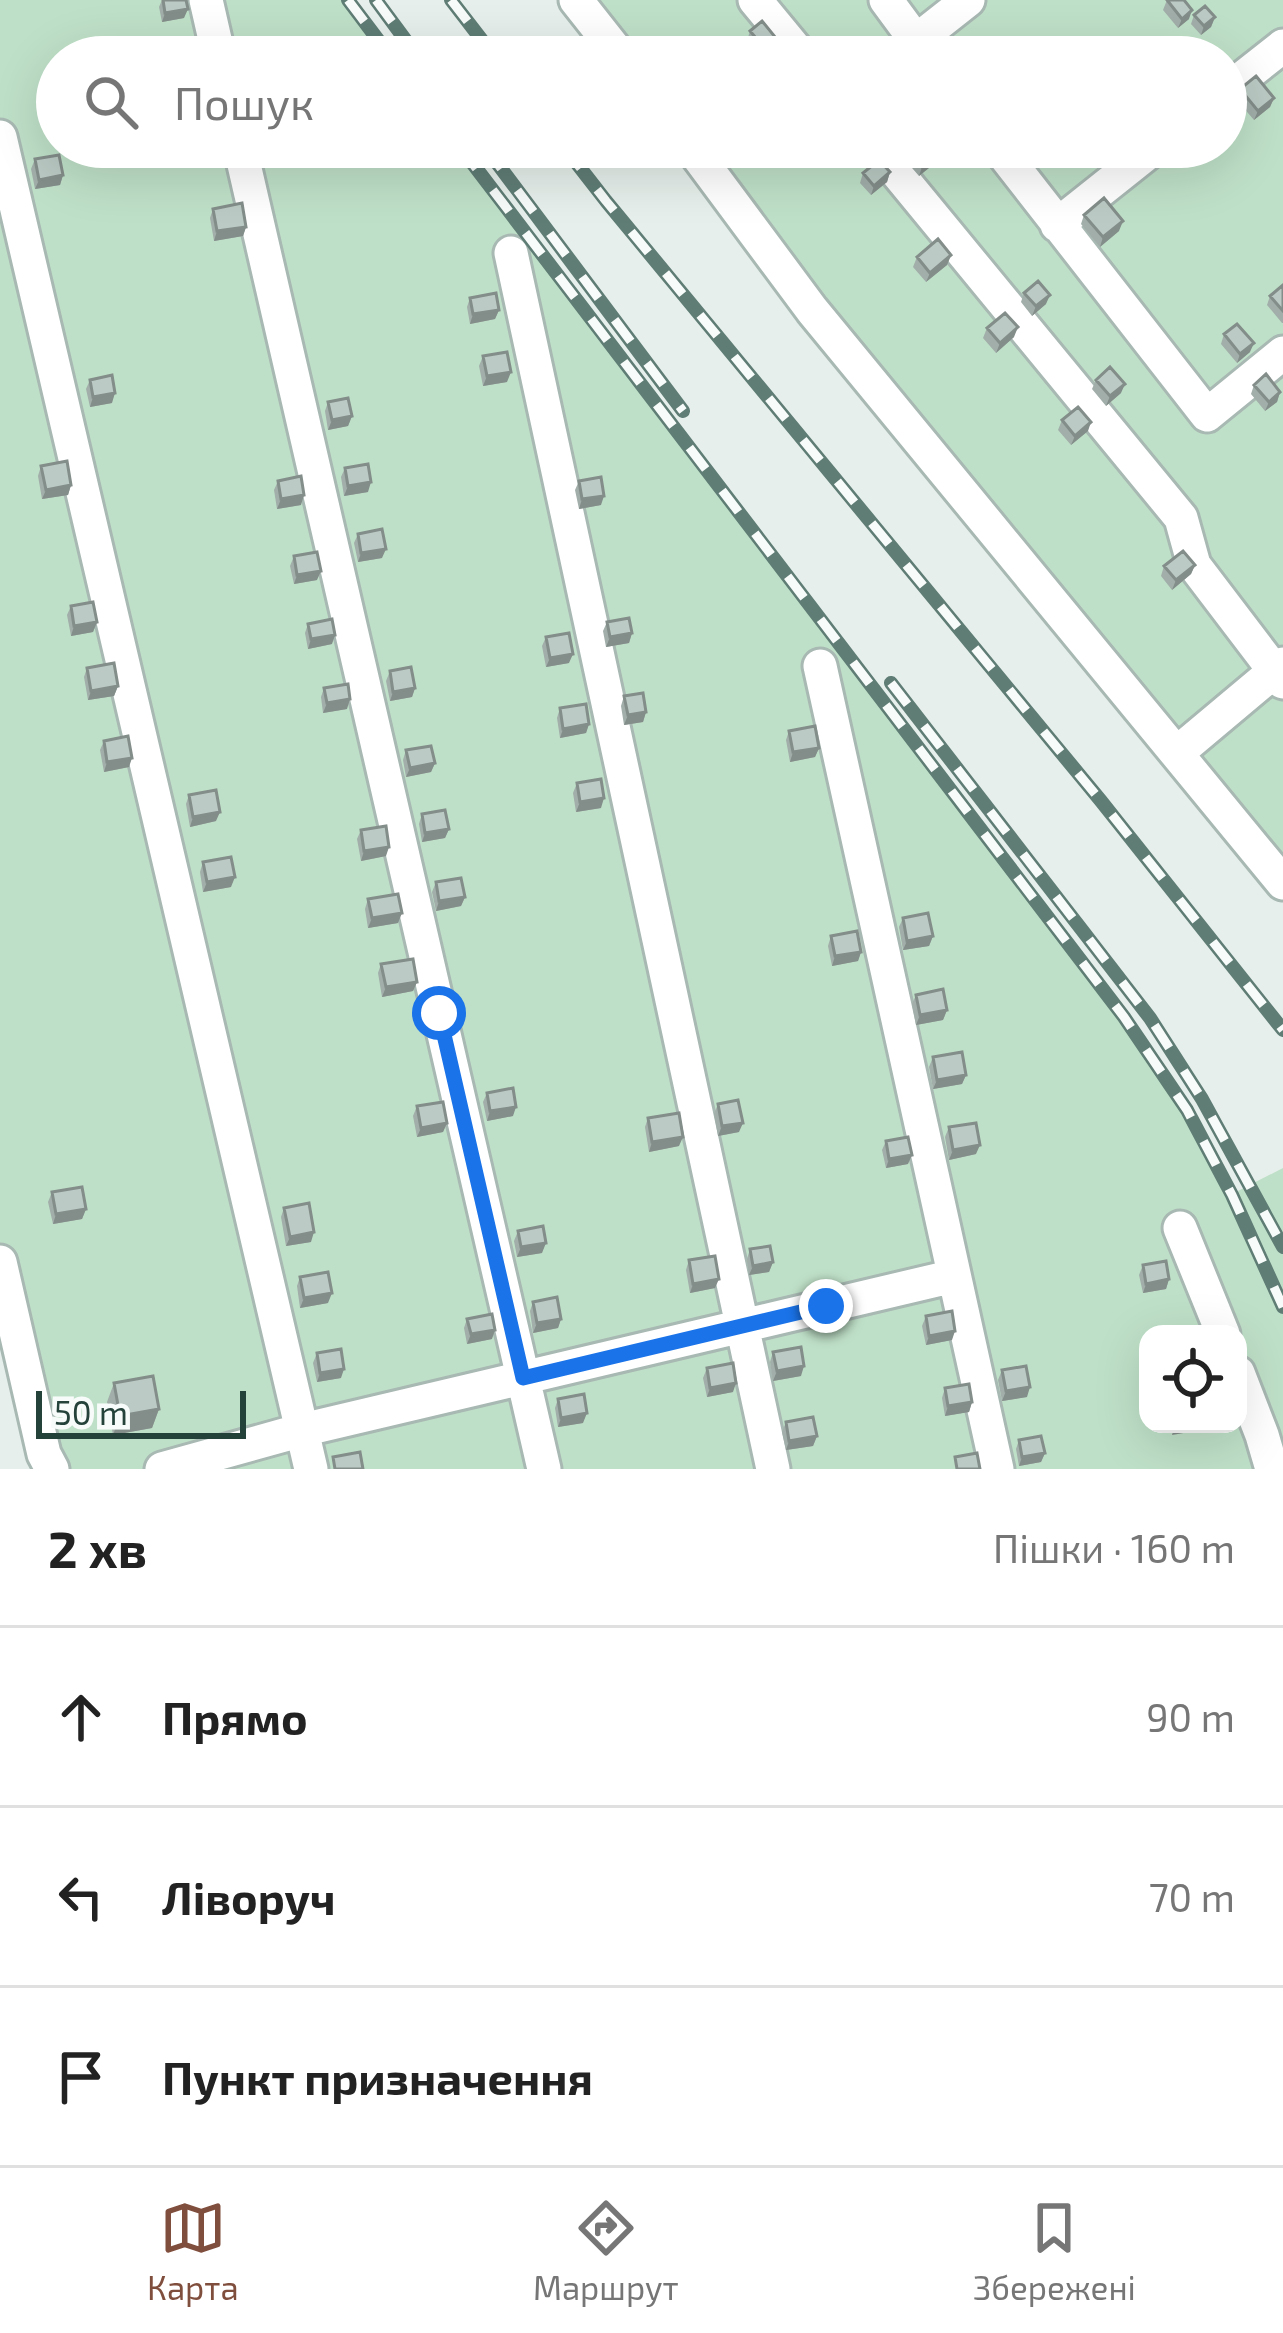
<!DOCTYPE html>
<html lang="uk">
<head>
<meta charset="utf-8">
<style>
  :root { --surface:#fff; --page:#f2f2f2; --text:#222; --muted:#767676; --line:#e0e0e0; --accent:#804e3d }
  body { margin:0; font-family:"Exo 2",sans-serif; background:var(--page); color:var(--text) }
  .controls { position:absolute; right:36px; bottom:36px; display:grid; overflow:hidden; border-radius:24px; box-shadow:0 12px 48px #0002 }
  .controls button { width:108px; height:108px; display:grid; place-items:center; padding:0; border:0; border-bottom:3px solid var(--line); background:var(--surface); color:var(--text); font:60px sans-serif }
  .scale { position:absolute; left:36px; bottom:30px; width:210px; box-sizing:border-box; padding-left:12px; border:6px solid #24423a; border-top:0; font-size:33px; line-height:42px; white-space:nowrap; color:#24423a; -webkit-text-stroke:9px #f7fbf9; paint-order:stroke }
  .stop { position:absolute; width:36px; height:36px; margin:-27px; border:9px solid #1a73e8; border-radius:50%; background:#fff }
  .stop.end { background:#1a73e8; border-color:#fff; box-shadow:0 3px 12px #0008 }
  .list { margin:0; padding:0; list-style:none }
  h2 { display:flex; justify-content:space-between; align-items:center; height:156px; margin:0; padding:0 48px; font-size:51px }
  h2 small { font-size:39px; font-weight:400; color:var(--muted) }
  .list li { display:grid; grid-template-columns:78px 1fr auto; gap:36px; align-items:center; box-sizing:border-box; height:180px; padding:0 48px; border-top:3px solid var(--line) }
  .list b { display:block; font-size:45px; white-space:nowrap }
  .list em { font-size:39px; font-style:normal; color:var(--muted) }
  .icon { flex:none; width:66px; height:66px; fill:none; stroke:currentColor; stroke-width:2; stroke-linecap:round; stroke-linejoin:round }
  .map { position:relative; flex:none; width:1283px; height:1469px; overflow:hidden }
  .search { position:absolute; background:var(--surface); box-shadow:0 12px 48px #0002; left:36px; right:36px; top:36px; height:132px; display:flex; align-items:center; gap:30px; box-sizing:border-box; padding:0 42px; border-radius:66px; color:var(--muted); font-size:45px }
  .sheet { height:696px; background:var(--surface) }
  nav { display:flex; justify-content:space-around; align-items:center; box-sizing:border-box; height:168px; border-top:3px solid var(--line); background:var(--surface); font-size:33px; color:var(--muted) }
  nav a { display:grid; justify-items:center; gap:6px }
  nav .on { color:var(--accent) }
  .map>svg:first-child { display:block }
  .green { fill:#bfe0c8; fill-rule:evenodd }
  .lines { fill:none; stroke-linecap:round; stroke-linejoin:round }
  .minor-casing { stroke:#a8b8b2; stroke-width:39 }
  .minor { stroke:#fff; stroke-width:33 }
  .rail-casing { stroke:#5f7d75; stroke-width:14 }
  .rail { stroke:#f7fbf9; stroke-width:9; stroke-dasharray:27; stroke-linecap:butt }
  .wall { fill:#a1aea9 }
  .shaded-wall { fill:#838d89 }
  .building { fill:#bbcac4; stroke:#838d89; stroke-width:3 }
  .route { stroke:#1a73e8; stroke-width:15 }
</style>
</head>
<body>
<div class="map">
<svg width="1283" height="1469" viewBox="0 0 1283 1469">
  <rect width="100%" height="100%" fill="#e6efeb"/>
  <path class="green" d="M0,0h348l43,57h-334v90h403l664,870 63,93 45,84 51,-26v301h-1236l-47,-196zM1148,1334h90v90h-90z
    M589,0h694v863l-449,-544 -132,-172h524v-90h-593z"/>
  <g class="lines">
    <g class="minor-casing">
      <path id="minor" d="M206,0l13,57
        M576,0l45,57
        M755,0l47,57
        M886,0l42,57
        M916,41l52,-41
        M1226,91l57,-45
        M0,137l311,1332
        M240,147l304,1322
        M691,147l121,163 471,573
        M876,147l305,371 13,47 89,117
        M998,147l209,268 76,-62
        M1057,225l98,-78
        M511,253l262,1216
        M820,666l177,803
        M1177,753l106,-89
        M1180,1228l43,106
        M0,1262l44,192 8,15
        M1238,1373l24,62 10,34
        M162,1469l140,-39 652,-154"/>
    </g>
    <use href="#minor" class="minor"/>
    <g class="rail-casing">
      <path id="rail" d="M348,0l43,57
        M376,0l42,57
        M451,0l44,57
        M460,147l664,870 63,93 45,85 51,112
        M485,147l198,264
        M564,147l42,54 495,600 182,229
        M891,683l259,335 52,81 81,148"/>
    </g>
    <use href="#rail" class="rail"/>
  </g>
  <path class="wall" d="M162,0h24l-2,18 -22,4 -3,-15z
    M1167,0l22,19 -11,9 -15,-18z
    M1194,15l21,2 -4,10 -10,8 -10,-11z
    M750,31l27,21 -5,5h-12l-13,-16z
    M1240,89l34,9 -4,9 -16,13 -18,-21z
    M1188,147h28l-15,15z
    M909,151l26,12 -16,13 -13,-15z
    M35,159l28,16 -3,10 -25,4 -4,-20z
    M890,172l-3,10 -16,13 -11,-12 3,-10z
    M213,209l33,18 -3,9 -29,5 -4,-23z
    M1084,215l35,16 -19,16 -19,-23z
    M951,255l-4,10 -21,17 -13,-15 4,-10z
    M1283,285v38h-1l-15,-18 3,-9z
    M1024,293l22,11 -14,12 -11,-14z
    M470,298l29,12 -4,9 -25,5 -3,-17z
    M987,328l27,9 -18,16 -13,-15z
    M1224,334l26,18 -13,11 -16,-19z
    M483,356l24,26 -24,4 -4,-20z
    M90,380l22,23 -22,4 -4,-18z
    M1096,380l25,13 -15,13 -14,-17z
    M1254,385l26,7 -3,10 -12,9 -14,-17z
    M328,402l24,14 -4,10 -20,4 -3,-19z
    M1062,420l26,11 -17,14 -13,-15z
    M41,466l30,19 -3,10 -26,4 -4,-23z
    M345,468l23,24 -24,4 -3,-19z
    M278,481l23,24 -24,4 -3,-19z
    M579,481l22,24 -22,4 -4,-19z
    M358,534l24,24 -24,4 -4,-19z
    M294,556l23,24 -23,4 -4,-18z
    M1195,565l-4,9 -19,16 -11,-14 3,-10z
    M71,606l26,16 -4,10 -22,4 -4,-21z
    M607,622l25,11 -3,10 -23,4 -3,-16z
    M308,624l24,20 -24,5 -3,-16z
    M546,637l23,26 -23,4 -4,-21z
    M87,668l31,18 -4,10 -26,4 -4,-23z
    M390,671l25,17 -3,9 -22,4 -4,-20z
    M324,688l23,21 -24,4 -2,-16z
    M624,696l22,16 -3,10 -19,3 -3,-19z
    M560,708l29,16 -3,9 -26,5 -3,-20z
    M789,731l30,17 -4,9 -25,5 -4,-22z
    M104,741l25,26 -25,5 -4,-22z
    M406,750l29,13 -4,9 -25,5 -3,-17z
    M577,783l24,25 -25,4 -3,-19z
    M189,795l27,26 -26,6 -4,-23z
    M422,814l27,15 -4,9 -23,4 -3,-18z
    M361,830l25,26 -25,5 -4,-22z
    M203,862l28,25 -28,5 -3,-20z
    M436,882l29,15 -4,9 -25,5 -4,-19z
    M368,899l30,24 -30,5 -3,-19z
    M903,918l30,18 -4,10 -26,4 -4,-23z
    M831,936l30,16 -3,9 -26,5 -4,-20z
    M381,964l36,18 -4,9 -31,6 -4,-24z
    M916,995l31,15 -4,10 -27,5 -4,-21z
    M933,1057l33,18 -4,9 -29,5 -4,-22z
    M487,1093l26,23 -26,5 -4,-19z
    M718,1104l21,28 -21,4 -4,-22z
    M417,1106l30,17 -4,9 -26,5 -4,-21z
    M648,1118l31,28 -30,6 -4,-25z
    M949,1127l27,27 -27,6 -4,-23z
    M886,1141l22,23 -22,4 -4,-18z
    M52,1192l34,17 -4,10 -29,5 -5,-22z
    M284,1208l27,34 -25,4 -5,-29z
    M518,1231l24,22 -25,4 -3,-16z
    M750,1249l23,13 -4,10 -20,3 -2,-16z
    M689,1260l26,28 -25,5 -4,-23z
    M1143,1265l26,14 -3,10 -23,4 -4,-18z
    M300,1277l28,26 -28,5 -3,-22z
    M533,1302l28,17 -3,9 -25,5 -3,-22z
    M926,1316l26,24 -26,5 -4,-19z
    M467,1319l25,20 -25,5 -3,-16z
    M773,1352l28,24 -28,5 -3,-19z
    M317,1353l24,25 -24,4 -4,-19z
    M707,1368l26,24 -26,5 -4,-19z
    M1002,1370l25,27 -25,4 -4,-21z
    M114,1383l45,26 -7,19 -39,7 -6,-33z
    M945,1388l27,14 -3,10 -24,4 -3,-18z
    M558,1399l25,24 -25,4 -3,-19z
    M786,1422l31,14 -4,10 -27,4 -4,-18z
    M1019,1440l26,13 -4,9 -22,4 -3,-17z"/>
  <path class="shaded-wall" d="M188,9l-4,9 -22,4 3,-9z
    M1192,10l-3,9 -11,9 4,-9z
    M1215,17l-4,10 -10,8 3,-9z
    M780,43l-3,9 -5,5h-5l2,-4z
    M1274,98l-4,9 -16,13 4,-9z
    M208,147h14l-3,7 -24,4 4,-9z
    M1210,147h6l-15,15 3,-10z
    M939,153l-4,10 -16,13 3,-9z
    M890,172l-3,10 -16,13 3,-9z
    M63,175l-3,10 -25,4 4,-9z
    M1123,221l-4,10 -19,16 3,-10z
    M246,227l-3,9 -29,5 3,-10z
    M951,255l-4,10 -21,17 4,-9z
    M1050,295l-4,9 -14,12 4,-10z
    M499,310l-4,9 -25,5 3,-10z
    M1018,327l-4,10 -18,16 4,-10z
    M1254,343l-4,9 -13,11 3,-9z
    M511,372l-4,10 -24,4 4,-10z
    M1125,384l-4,9 -15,13 4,-10z
    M1280,392l-3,10 -12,9 4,-9z
    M115,393l-3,10 -22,4 3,-10z
    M352,416l-4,10 -20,4 4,-10z
    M1091,422l-3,9 -17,14 4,-9z
    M371,482l-3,10 -24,4 4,-10z
    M71,485l-3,10 -26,4 4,-9z
    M304,495l-3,10 -24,4 4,-10z
    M604,496l-3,9 -22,4 3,-10z
    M386,549l-4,9 -24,4 3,-9z
    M1195,565l-4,9 -19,16 4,-10z
    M321,571l-4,9 -23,4 3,-9z
    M97,622l-4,10 -22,4 3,-10z
    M632,633l-3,10 -23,4 4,-10z
    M335,635l-3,9 -24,5 3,-10z
    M573,654l-4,9 -23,4 4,-9z
    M118,686l-4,10 -26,4 3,-9z
    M415,688l-3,9 -22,4 3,-9z
    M350,699l-3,10 -24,4 4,-10z
    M646,712l-3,10 -19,3 4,-10z
    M589,724l-3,9 -26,5 3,-9z
    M819,748l-4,9 -25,5 3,-10z
    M132,758l-3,9 -25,5 3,-10z
    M435,763l-4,9 -25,5 4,-9z
    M604,798l-3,10 -25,4 4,-10z
    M220,812l-4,9 -26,6 3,-10z
    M449,829l-4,9 -23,4 3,-9z
    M389,847l-3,9 -25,5 3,-10z
    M235,877l-4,10 -28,5 4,-10z
    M465,897l-4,9 -25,5 3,-10z
    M402,913l-4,10 -30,5 4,-10z
    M933,936l-4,10 -26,4 4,-9z
    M861,952l-3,9 -26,5 3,-10z
    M417,982l-4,9 -31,6 4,-10z
    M947,1010l-4,10 -27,5 4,-10z
    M966,1075l-4,9 -29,5 4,-9z
    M516,1107l-3,9 -26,5 3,-10z
    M447,1123l-4,9 -26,5 4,-9z
    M743,1123l-4,9 -21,4 4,-10z
    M683,1137l-4,9 -30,6 3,-10z
    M980,1145l-4,9 -27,6 4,-10z
    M912,1155l-4,9 -22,4 3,-9z
    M86,1209l-4,10 -29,5 3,-10z
    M314,1232l-3,10 -25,4 4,-9z
    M546,1243l-4,10 -25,4 4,-10z
    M773,1262l-4,10 -20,3 4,-9z
    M719,1279l-4,9 -25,5 3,-9z
    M1169,1279l-3,10 -23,4 3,-9z
    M332,1293l-4,10 -28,5 4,-10z
    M561,1319l-3,9 -25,5 4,-10z
    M495,1330l-3,9 -25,5 4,-10z
    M955,1331l-3,9 -26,5 3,-9z
    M804,1366l-3,10 -28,5 4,-10z
    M344,1369l-3,9 -24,4 3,-9z
    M736,1383l-3,9 -26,5 3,-9z
    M1030,1387l-3,10 -25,4 4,-10z
    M972,1402l-3,10 -24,4 3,-10z
    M159,1409l-7,19 -39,7 7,-19z
    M587,1413l-4,10 -25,4 3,-9z
    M1183,1424h20l-2,6 -29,5 3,-10z
    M817,1436l-4,10 -27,4 3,-9z
    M1045,1453l-4,9 -22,4 3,-9z"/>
  <path class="building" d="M163,0h23l2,9 -23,4z
    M1167,0h17l8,10 -10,9z
    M1205,6l10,11 -11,9 -10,-11z
    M762,21l18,22 -11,10 -19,-22z
    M846,42l13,15h-29v-1z
    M1009,42l13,15h-25l-3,-3z
    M1256,76l18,22 -16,13 -18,-22z
    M914,147h20l5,6 -17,14 -13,-16z
    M59,155l4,20 -24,5 -4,-21z
    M879,160l11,12 -16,14 -11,-13z
    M1104,198l19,23 -20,16 -19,-22z
    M242,203l4,24 -29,4 -4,-22z
    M938,239l13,16 -21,18 -13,-16z
    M1038,281l12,14 -14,11 -12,-13z
    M1283,285v26l-13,-15z
    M496,293l3,17 -26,4 -3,-16z
    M1005,313l13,14 -18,16 -13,-15z
    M1237,324l17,19 -14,11 -16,-20z
    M507,352l4,20 -24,4 -4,-20z
    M1110,367l15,17 -15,12 -14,-16z
    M1266,374l14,18 -11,10 -15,-17z
    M112,375l3,18 -22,4 -3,-17z
    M348,398l4,18 -20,4 -4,-18z
    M1078,407l13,15 -16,14 -13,-16z
    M67,461l4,24 -25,5 -5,-24z
    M368,464l3,18 -23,4 -3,-18z
    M301,476l3,19 -23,4 -3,-18z
    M601,477l3,19 -22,3 -3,-18z
    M382,529l4,20 -25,4 -3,-19z
    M1183,551l12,14 -19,15 -12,-14z
    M317,552l4,19 -24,4 -3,-19z
    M93,602l4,20 -23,4 -3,-20z
    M629,618l3,15 -22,4 -3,-15z
    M332,619l3,16 -24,4 -3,-15z
    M569,633l4,21 -23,4 -4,-21z
    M114,663l4,23 -27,5 -4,-23z
    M411,667l4,21 -22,4 -3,-21z
    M348,684l2,15 -23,4 -3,-15z
    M643,693l3,19 -18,3 -4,-19z
    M586,704l3,20 -26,5 -3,-21z
    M815,726l4,22 -26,4 -4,-21z
    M128,736l4,22 -25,4 -3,-21z
    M431,746l4,17 -25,5 -4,-18z
    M601,779l3,19 -24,4 -3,-19z
    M216,790l4,22 -27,5 -4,-22z
    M445,810l4,19 -24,4 -3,-19z
    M386,826l3,21 -25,4 -3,-21z
    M231,857l4,20 -28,5 -4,-20z
    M461,878l4,19 -26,4 -3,-19z
    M398,894l4,19 -30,5 -4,-19z
    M928,913l5,23 -26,5 -4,-23z
    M857,931l4,21 -26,4 -4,-20z
    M413,959l4,23 -31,5 -5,-23z
    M943,989l4,21 -27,5 -4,-20z
    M962,1052l4,23 -29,5 -4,-23z
    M513,1088l3,19 -26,4 -3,-18z
    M738,1100l5,23 -21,3 -4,-22z
    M443,1102l4,21 -26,5 -4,-22z
    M679,1113l4,24 -31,5 -4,-24z
    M976,1123l4,22 -27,5 -4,-23z
    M908,1137l4,18 -23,4 -3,-18z
    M82,1187l4,22 -30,5 -4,-22z
    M309,1203l5,29 -24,5 -6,-29z
    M543,1226l3,17 -25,4 -3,-16z
    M770,1246l3,16 -20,4 -3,-17z
    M715,1256l4,23 -26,5 -4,-24z
    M1166,1261l3,18 -23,5 -3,-19z
    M328,1272l4,21 -28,5 -4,-21z
    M557,1297l4,22 -24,4 -4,-21z
    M952,1311l3,20 -26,5 -3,-20z
    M492,1314l3,16 -24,4 -4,-15z
    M801,1347l3,19 -27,5 -4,-19z
    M341,1349l3,20 -24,4 -3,-20z
    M733,1363l3,20 -26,5 -3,-20z
    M1026,1366l4,21 -24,4 -4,-21z
    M153,1376l6,33 -39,7 -6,-33z
    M969,1384l3,18 -24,4 -3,-18z
    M584,1394l3,19 -26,5 -3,-19z
    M813,1417l4,19 -28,5 -3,-19z
    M1041,1436l4,17 -23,4 -3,-17z
    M360,1452l3,17h-28l-2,-12z
    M977,1453l3,16h-23l-2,-12z"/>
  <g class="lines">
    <path class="route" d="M439,1013l84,365 303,-72"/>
  </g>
</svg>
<div class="controls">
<button><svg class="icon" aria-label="locate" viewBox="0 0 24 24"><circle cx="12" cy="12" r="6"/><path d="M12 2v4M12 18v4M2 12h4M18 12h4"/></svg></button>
</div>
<div class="scale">50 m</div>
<div class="stop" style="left:439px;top:1013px"></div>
<div class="stop end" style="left:826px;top:1306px"></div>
<div class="search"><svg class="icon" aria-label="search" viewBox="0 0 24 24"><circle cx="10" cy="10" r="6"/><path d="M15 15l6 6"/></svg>Пошук</div>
</div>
<section class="sheet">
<h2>2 хв<small>Пішки · 160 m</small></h2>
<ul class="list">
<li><svg class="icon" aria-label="ahead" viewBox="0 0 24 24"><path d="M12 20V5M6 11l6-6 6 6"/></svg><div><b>Прямо</b></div><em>90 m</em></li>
<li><svg class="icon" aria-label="left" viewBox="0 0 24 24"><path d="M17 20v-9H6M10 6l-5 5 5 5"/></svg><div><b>Ліворуч</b></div><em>70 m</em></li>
<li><svg class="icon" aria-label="arrive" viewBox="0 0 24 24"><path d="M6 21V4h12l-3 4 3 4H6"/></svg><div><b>Пункт призначення</b></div></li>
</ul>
</section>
<nav>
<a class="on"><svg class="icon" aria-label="map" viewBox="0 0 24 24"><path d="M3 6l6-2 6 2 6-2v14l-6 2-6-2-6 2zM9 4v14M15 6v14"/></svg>Карта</a>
<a><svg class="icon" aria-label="directions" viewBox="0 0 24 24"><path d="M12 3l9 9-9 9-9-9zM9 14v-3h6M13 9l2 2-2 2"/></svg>Маршрут</a>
<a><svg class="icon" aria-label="saved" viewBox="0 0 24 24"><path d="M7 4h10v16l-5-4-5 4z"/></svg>Збережені</a>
</nav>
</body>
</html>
